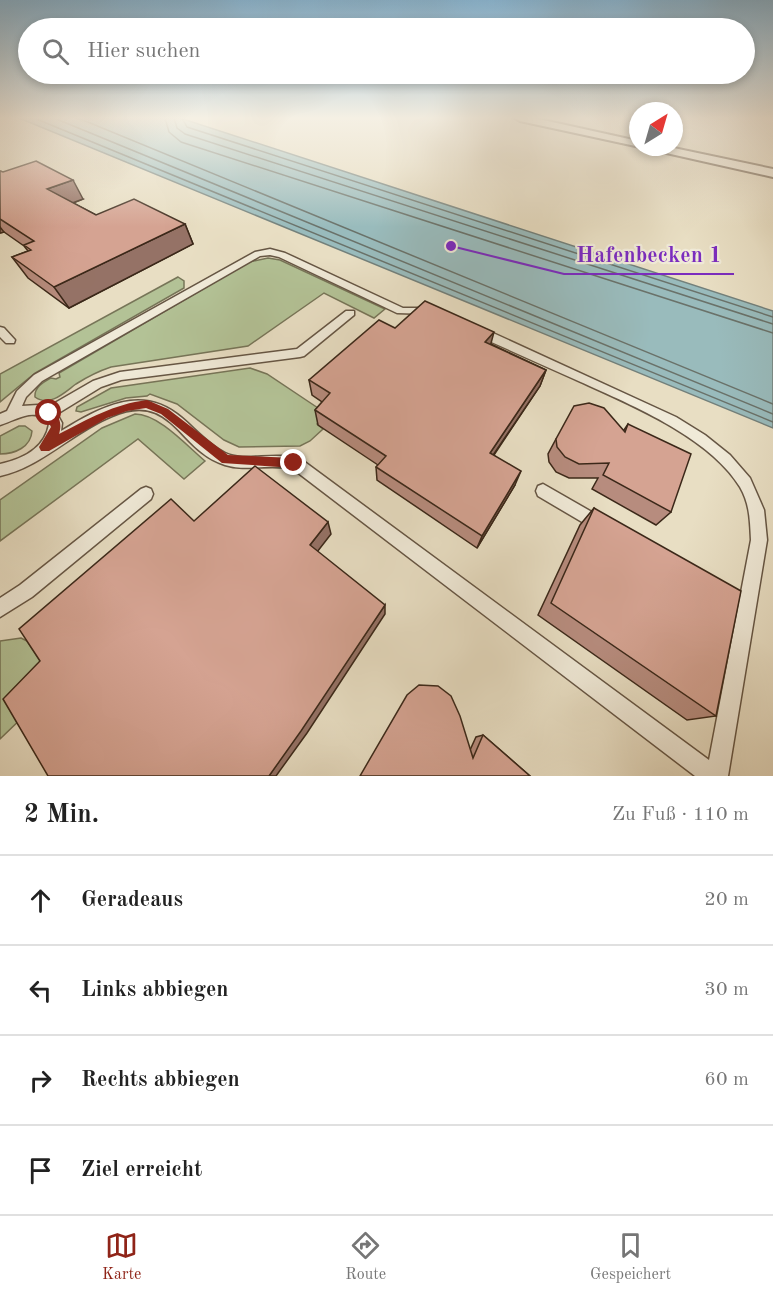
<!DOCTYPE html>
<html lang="de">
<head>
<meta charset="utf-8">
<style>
  :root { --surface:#fff; --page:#f6f6f6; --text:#222; --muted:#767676; --line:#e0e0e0; --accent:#8f2418 }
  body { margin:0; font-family:"Old Standard TT",serif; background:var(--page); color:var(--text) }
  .compass { position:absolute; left:629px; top:102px; width:54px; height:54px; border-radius:50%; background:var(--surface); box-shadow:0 3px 9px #0003; rotate:37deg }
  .stop { position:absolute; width:18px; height:18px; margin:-14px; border:4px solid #8f2418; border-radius:50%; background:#fff }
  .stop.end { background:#8f2418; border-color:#fff; box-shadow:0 2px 6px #0008 }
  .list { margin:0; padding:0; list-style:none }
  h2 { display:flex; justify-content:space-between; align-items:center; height:78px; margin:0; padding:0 24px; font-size:26px }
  h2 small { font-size:20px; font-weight:400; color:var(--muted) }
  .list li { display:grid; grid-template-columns:39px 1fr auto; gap:18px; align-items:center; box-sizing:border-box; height:90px; padding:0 24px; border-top:2px solid var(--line) }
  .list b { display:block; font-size:22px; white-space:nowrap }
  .list em { font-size:20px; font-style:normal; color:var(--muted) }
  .icon { flex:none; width:33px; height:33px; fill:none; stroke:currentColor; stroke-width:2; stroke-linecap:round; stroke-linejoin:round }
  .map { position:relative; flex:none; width:773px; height:776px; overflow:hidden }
  .search { position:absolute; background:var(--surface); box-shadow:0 3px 9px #0003; left:18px; right:18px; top:18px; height:66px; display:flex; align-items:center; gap:15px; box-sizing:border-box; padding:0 21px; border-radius:33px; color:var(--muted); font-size:22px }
  .sheet { height:438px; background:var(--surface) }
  nav { display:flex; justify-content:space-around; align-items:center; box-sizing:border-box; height:84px; border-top:2px solid var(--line); background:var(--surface); font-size:16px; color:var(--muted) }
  nav a { display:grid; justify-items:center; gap:3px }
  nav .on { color:var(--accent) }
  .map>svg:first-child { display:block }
  .green { fill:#b3c296; stroke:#777558; stroke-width:1.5 }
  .water { fill:#99bbbc; stroke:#73807b; stroke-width:1.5 }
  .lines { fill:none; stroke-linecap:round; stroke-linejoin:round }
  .shore { stroke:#6a726a; stroke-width:1.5 }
  .lane-casing { stroke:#665644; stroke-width:3 }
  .street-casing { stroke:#665644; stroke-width:4 }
  .lane { fill:#f0ead8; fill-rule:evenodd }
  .street { fill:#f0ead8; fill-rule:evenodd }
  .wall { fill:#b78c7e; stroke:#3b2819; stroke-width:1.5 }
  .shaded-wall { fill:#957266; stroke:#3b2819; stroke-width:1.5 }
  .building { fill:#d5a392; stroke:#3b2819; stroke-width:1.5 }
  .route { fill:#8f2418 }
  .leader { fill:none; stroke:#7b2cbf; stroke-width:2 }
  .callout-dot { fill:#7b2cbf; stroke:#f0ead8; stroke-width:2 }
  .callout-label { font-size:22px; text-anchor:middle; font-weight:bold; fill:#7b2cbf; stroke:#f0ead8; stroke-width:4.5; stroke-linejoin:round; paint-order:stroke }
</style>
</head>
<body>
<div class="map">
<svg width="773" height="776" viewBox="0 0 773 776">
  <rect width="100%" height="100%" fill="#e8dec3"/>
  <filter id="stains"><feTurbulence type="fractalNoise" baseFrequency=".00333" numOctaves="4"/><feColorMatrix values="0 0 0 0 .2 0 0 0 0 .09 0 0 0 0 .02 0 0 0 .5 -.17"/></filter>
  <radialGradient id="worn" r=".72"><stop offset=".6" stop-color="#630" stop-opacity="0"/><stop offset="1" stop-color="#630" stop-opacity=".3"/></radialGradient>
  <path class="green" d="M268,258l12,2 105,49 -11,9 -50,-25 -76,53 -137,21c-12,4 -24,10 -35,17 -10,7 -26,24 -41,13 -1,-10 9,-15 16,-19l5,1 4,-2 -1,-4 190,-111z
    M178,277l6,4v7l-149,85 -35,29v-28z
    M250,368l17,6 60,40 -10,10 6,5 -13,12 -10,5 -61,1 -15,-7 -47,-36 -27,-10 -3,2 -21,2 -45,14 -5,-1 1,-4 34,-19z
    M135,414c24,0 52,32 70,47l-21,18 -46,-40 -138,102v-41l102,-72z
    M19,426h6l7,5c-1,16 -17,23 -32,23v-18z
    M21,638l6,3 20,30 -19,41 -28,27v-98z"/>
  <path class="water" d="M19,118h161l593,193v117z"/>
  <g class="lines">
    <path class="shore" d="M34,118l739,304
      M54,118l719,296
      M78,118l695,286
      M165,118l4,14 12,10 592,191
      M174,118l3,10 8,6 588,190
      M182,118l5,9 586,190"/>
    <g class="lane-casing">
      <path id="lane" d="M270,249l15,4 118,55h26l5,3 -5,3 -32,-1 -118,-56 -9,-2 -10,1 -218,125 -16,16 -4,9 16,-1 10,2 45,-26 27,-9 177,-23 49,-38h8v4l-50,41 -4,1 -179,23 -20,7 -44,27 5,9 -1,8c40,-24 81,-48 121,-13 14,12 27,27 43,35 21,10 51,-3 77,7l407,300 42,-220c-1,-19 -1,-36 -11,-53 -31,-51 -113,-84 -166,-108 -34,-15 -67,-30 -100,-45l-1,-3 1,-3h8l194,89 29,18 25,20 20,23 14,32 3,30 -39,236h-33l-402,-307c-22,-6 -46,3 -68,-4 -47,-14 -52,-75 -113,-49 -40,16 -70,51 -112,60v-12c23,-5 45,-16 49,-40 -12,-19 -33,-4 -49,1v-11l7,-3 10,-20 17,-16 221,-123z
        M0,327l4,1 11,12 -1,3h-8l-6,-6z
        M543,484l61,35 3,5 -3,5 -5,2 -5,-2 -56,-33 -2,-5 2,-5z
        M146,487l5,2 2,5 -2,5 -119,98 -32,20v-19l20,-13 121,-96z"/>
    </g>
    <g class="street-casing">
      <path id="street" d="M515,118h19l104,23 2,6 -120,-26z
        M647,147h22l104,22v8l-120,-27z"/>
    </g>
    <use href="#lane" class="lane"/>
    <use href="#street" class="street"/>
  </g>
  <path class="wall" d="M0,171l83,28 -10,4 23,12 89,9 8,20 -124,64 -41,-30 -16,-21 16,-6 -4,-5 -20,-14 -4,1z
    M491,344l55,26 -6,16 -46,69 21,30 -38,63 -100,-68 -1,-13 2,-2 -60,-40 -3,-15 7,-8 -10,-7 -3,-15z
    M628,424l43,88 -15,13 -64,-36 6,-11h-29l-13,-6 -7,-10 -1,-8 8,-15 68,-9z
    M594,508l122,208 -29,4 -149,-105 42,-90z
    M483,735l47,41h-170l110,-26 6,-13z"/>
  <path class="shaded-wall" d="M73,180l10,19 -24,9 -12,-19z
    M185,224l8,20 -124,64 -15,-21z
    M0,227l4,5 -4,1z
    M494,332l-4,15 -5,-5z
    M546,370l-6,16 -55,81 5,-14z
    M521,471l-6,14 -38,63 5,-12z
    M328,522l3,12 -17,22 -4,-11z
    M385,605v9l-78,119 -31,43h-7z"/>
  <path class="building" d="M36,161l37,19 -26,9 49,26 38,-16 51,25 -131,63 -42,-30 19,-7 -7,-5 10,-4 -34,-22v-48l3,1z
    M425,301l69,31 -9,10 61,28 -56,83 31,18 -39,65 -106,-69 10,-11 -71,-46 15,-17 -21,-13 70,-60 16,8z
    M589,403l15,5 21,24 3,-8 63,30 -20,58 -68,-37 6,-12 -30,1 -14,-7 -8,-10 -1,-8 18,-33z
    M255,466l73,56 -18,23 75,60 -84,126 -32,45h-221l-45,-77 37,-38 -21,-32 152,-130 23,22z
    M594,508l147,83 -25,125 -165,-113z
    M419,685l19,1 13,10 9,20 13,42 10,-23 47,41h-170l47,-81z"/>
  <linearGradient id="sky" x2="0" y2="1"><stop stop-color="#88b7d6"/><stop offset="0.52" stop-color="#f5f0e4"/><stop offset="1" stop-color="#f5f0e4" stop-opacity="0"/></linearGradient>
  <rect width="773" height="227" fill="url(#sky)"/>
  <path class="route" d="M147,400l21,9 60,46 66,3 6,5 -6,5 -72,-5 -61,-49 -15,-6 -19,3 -20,7 -58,33h-8l-2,-4 12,-20 -7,-14 2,-3h7c7,8 9,14 6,24 29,-15 55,-30 88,-34z"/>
  <path class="leader" d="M451 246L564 274H734"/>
  <circle class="callout-dot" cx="451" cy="246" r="6"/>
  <g class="callout-label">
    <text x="649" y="262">Hafenbecken 1</text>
  </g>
  <rect width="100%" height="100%" filter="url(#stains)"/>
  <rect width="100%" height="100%" fill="url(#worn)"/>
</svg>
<svg class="compass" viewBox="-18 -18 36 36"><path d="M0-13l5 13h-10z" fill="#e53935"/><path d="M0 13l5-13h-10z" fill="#767676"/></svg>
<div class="stop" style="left:49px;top:413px"></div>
<div class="stop end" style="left:294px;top:463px"></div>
<div class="search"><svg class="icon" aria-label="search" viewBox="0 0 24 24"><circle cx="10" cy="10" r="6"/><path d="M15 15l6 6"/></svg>Hier suchen</div>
</div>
<section class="sheet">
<h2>2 Min.<small>Zu Fuß · 110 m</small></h2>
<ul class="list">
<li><svg class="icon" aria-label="ahead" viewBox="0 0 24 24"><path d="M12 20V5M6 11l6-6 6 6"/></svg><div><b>Geradeaus</b></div><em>20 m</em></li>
<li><svg class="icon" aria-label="left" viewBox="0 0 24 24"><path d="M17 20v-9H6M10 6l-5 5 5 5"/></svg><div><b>Links abbiegen</b></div><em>30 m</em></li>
<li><svg class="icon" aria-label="right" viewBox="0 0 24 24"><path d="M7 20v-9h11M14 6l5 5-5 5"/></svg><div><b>Rechts abbiegen</b></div><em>60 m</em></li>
<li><svg class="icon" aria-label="arrive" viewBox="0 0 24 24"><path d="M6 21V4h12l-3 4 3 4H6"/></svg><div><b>Ziel erreicht</b></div></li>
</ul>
</section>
<nav>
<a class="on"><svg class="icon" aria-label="map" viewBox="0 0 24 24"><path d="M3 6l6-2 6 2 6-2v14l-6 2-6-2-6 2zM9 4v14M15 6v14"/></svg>Karte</a>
<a><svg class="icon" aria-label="directions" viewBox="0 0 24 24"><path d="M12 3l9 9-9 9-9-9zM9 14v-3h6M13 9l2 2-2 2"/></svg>Route</a>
<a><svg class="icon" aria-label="saved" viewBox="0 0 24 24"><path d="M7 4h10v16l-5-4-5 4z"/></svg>Gespeichert</a>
</nav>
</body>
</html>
